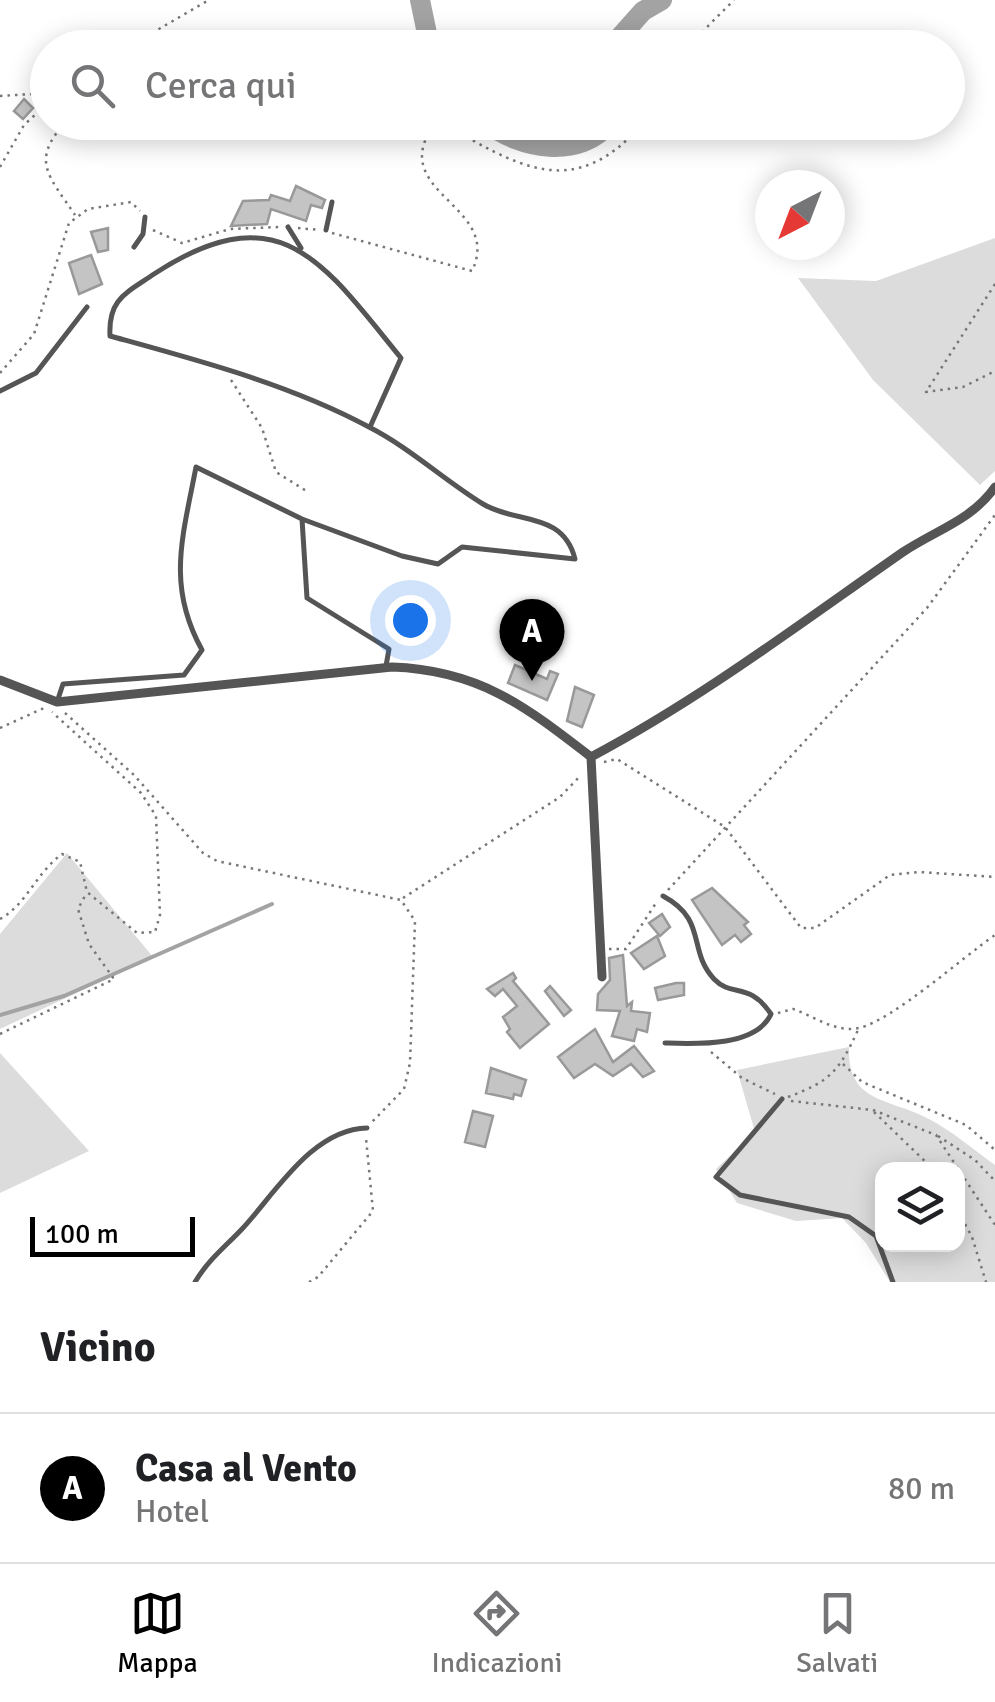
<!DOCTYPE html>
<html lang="it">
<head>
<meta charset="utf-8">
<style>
  :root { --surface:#fff; --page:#f2f2f2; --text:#202124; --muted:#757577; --line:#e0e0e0; --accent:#000 }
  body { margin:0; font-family:Signika,sans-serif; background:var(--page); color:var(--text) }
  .controls { position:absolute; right:30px; bottom:30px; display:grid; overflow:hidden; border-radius:20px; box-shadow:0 5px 25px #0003 }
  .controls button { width:90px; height:90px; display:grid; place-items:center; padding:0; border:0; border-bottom:2px solid var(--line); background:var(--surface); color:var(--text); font:50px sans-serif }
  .compass { position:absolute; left:755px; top:170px; width:90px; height:90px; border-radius:50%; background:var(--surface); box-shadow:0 5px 25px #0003; rotate:222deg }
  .scale { position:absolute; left:30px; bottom:25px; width:165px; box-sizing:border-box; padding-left:10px; border:5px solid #000; border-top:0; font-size:28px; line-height:35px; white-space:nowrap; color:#000; -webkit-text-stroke:8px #fff; paint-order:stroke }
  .you { position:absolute; left:410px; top:620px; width:35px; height:35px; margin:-25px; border:8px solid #fff; border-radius:50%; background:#1a73e8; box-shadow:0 0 0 15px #1a73e833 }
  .badge { display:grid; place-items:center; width:65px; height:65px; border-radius:50%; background:var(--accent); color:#fff; font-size:32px; font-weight:700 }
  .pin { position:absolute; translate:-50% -82px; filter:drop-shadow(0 2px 5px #0008) }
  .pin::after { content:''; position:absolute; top:52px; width:35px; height:30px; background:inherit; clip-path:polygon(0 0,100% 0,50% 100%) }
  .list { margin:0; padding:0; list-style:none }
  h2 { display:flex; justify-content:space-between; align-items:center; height:130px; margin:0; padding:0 40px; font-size:42px }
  h2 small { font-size:32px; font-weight:400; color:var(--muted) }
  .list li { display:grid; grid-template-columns:65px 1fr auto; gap:30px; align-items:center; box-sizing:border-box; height:150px; padding:0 40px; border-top:2px solid var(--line) }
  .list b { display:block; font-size:38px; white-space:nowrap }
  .list p { margin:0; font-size:32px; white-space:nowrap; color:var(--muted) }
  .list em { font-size:32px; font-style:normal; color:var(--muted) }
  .icon { flex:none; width:55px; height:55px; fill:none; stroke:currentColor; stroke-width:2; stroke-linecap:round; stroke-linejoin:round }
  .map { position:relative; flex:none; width:995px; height:1282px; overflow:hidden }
  .search { position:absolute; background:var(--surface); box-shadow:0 5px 25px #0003; left:30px; right:30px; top:30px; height:110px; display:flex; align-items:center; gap:25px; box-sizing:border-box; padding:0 35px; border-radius:55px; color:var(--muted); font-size:38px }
  .sheet { height:280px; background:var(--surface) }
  nav { display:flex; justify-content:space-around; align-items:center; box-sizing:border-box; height:140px; border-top:2px solid var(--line); background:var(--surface); font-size:28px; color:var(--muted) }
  nav a { display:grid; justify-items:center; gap:5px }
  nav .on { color:var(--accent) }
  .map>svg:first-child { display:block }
  .green { fill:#dcdcdc; fill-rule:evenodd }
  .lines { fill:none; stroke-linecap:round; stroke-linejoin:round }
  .stream { stroke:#a3a3a3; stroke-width:4 }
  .river { stroke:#a3a3a3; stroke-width:20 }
  .building { fill:#c4c4c4; stroke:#999; stroke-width:2.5 }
  .path { stroke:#777; stroke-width:2.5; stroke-dasharray:2.5 5; stroke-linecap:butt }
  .service { stroke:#555; stroke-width:5 }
  .minor { stroke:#555; stroke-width:9 }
</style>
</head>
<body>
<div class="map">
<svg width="995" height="1282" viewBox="0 0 995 1282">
  <rect width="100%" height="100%" fill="#fff"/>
  <path class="green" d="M995,238v233l-15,14 -107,-105 -75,-102 78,3z
    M67,853l86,104 -153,72v-95z
    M849,1047c-2,57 41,51 80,72 23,12 45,31 66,46v117h-105l-24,-39 -24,-25 -46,3 -59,-18 -21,-34 39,-37 -18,-62zM882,1170h76v74h-76z
    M0,1053l89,98 -89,42z"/>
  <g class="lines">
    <path class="stream" d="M0,1015l64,-19 208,-92"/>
    <path class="river" d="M420,0l10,48
      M619,48v-10l24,-27 19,-11
      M485,122c34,27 96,39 125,0"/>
  </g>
  <path class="building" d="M24,99l9,9 -10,11 -9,-8z
    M296,186l29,14 -3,8 -11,-3 -5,16 -35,-12 -4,15 -36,2 12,-25 26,-1 2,-5 19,6z
    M108,228v22l-10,2 -7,-20z
    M91,255l11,29 -23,10 -10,-31z
    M515,665l32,14 3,-8 8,3 -11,26 -39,-17z
    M575,687l19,8 -12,32 -15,-6z
    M712,888l36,34 -4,3 7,9 -10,8 -6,-7 -13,10 -30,-45z
    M662,914l8,13 -10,9 -11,-13z
    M657,936l8,20 -21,13 -13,-16z
    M623,955l4,51 5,-4 -1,9 19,2 -3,19 -10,-3 -3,12 -22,-5 8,-25 -23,-1 1,-16 12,-14 -1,-22z
    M513,973l3,5 -3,3 36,43 -29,24 -13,-16 3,-3 -7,-12 14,-11 -14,-17 -8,7 -8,-7z
    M676,983h8v12l-26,5 -3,-12z
    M550,986l21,24 -7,6 -19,-25z
    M595,1029l18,33 21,-16 20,25 -11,6 -12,-13 -18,12 -18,-12 -21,14 -16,-21z
    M491,1068l35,12 -5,16 -7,-2 -1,5 -27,-6z
    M473,1111l20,5 -8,31 -20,-5z"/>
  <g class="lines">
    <path class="path" d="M126,48l83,-48
      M187,48l17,-7 41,7
      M686,48l48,-48
      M0,96l48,-3
      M66,122c-37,39 -16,55 9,93
      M440,122c77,43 133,83 204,0
      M0,167l24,-42 24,-22
      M298,228l22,2
      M153,230l29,13 48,-14 50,-2
      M332,233l140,38c32,-67 -90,-78 -36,-149
      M995,284l-69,108 37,-5 32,-16
      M0,373l34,-39 35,-111 19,-14 43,-7 9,9
      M231,380l31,48 14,44 32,20
      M65,713l69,62 69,78 14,8 184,39 14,21 -5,142 -6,26 -32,33
      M0,728l44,-20
      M604,762l13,-3 108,68 76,101h14l75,-53 29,-3 76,5
      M668,890l259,-282 68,-93
      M403,898l157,-101 21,-22
      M0,919c27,-15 36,-46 62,-65l18,8 7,30 50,41 18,-1 5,-17 -4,-99 -15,-23 -89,-81
      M609,949h17l30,-46
      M778,1013l15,-4c21,7 42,24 66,19 34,-8 104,-71 136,-93
      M0,1034l114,-55 -25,-35 -11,-35 8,-15
      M711,1052l31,26 33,16
      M843,1064l19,18 104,43 29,25
      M788,1097c43,-16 51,-26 70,-67
      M791,1101l82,9 63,25 59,90
      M874,1112l60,58
      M938,1136l37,24 20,21
      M958,1211l14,26 14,45
      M309,1282l9,-5 55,-66 -7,-73"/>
    <path class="service" d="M288,227l13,21
      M326,230l6,-28
      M134,247l9,-13 2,-17
      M0,391l36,-18 51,-66
      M302,519l100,37 36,8 24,-17 113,12c-12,-48 -59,-35 -92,-55 -39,-24 -73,-56 -114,-77 -80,-43 -172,-67 -259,-91 -2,-37 16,-43 44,-62 127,-83 170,-10 247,84l-31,69
      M57,702l6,-18 121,-9 18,-25c-36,-65 -19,-114 -6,-183l106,52 5,79 82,51 -3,17
      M663,896c45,24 24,54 51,83 18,19 35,2 57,35 -15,33 -75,30 -106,29
      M782,1099l-66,78 24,18 109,22 27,19 17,46
      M195,1282c14,-23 29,-34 47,-53 32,-34 70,-100 125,-101"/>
    <path class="minor" d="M0,680l57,22 335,-35c87,3 133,39 199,90l11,220
      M591,757c111,-59 210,-134 312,-205 33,-22 69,-32 92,-65"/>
  </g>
</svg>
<div class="controls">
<button><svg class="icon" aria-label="layers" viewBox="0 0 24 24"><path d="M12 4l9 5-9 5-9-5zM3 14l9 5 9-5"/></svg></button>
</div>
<svg class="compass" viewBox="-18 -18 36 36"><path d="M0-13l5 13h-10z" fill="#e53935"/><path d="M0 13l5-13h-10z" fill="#757577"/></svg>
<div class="scale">100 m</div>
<div class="you"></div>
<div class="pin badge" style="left:532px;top:681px">A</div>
<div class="search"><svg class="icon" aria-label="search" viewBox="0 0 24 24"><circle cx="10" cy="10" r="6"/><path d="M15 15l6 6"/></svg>Cerca qui</div>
</div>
<section class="sheet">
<h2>Vicino<small></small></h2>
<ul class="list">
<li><span class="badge">A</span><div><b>Casa al Vento</b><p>Hotel</p></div><em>80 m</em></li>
</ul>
</section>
<nav>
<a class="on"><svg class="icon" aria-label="map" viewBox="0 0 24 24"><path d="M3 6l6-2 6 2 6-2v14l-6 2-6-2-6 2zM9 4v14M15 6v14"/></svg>Mappa</a>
<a><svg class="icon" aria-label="directions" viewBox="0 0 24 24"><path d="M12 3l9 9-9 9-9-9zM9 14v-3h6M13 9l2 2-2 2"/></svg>Indicazioni</a>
<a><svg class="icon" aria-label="saved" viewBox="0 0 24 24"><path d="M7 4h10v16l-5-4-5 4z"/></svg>Salvati</a>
</nav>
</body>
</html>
